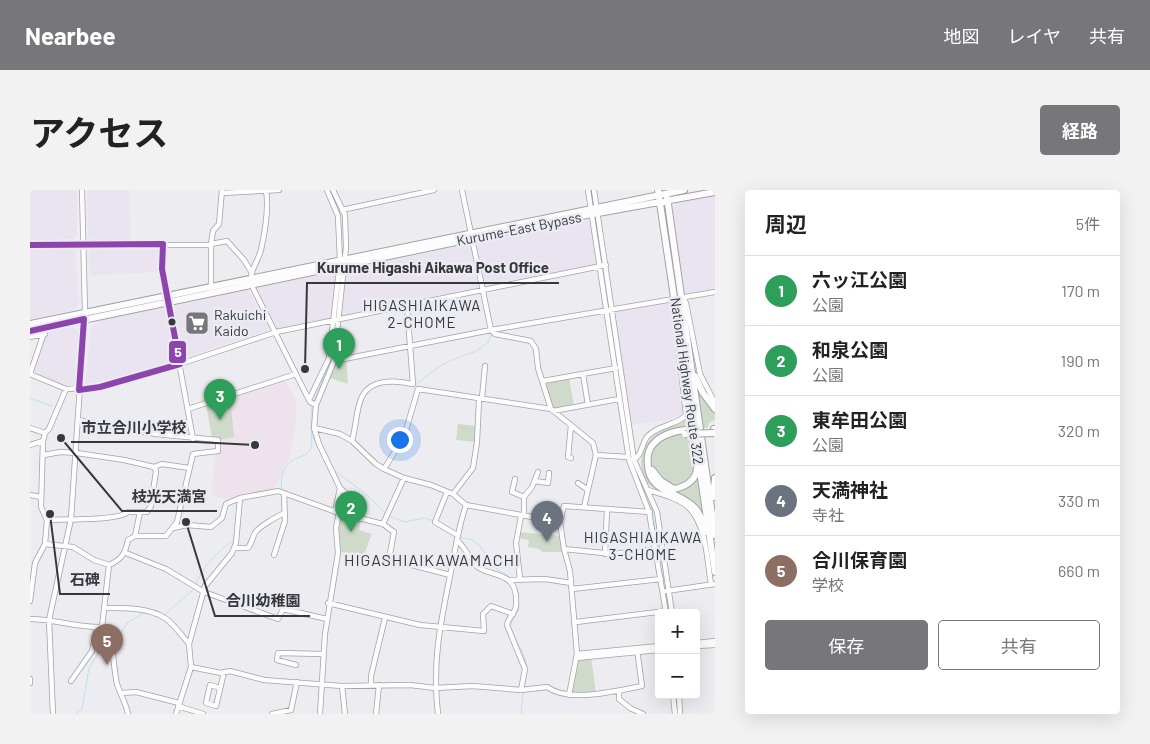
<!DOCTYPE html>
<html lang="ja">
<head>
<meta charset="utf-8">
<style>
  :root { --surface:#fff; --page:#f2f2f2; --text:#222; --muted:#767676; --line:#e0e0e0; --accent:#77777b }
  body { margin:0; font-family:Barlow,"Noto Sans JP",sans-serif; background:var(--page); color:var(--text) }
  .controls { position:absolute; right:15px; bottom:15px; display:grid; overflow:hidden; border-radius:5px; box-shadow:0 5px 20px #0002 }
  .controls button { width:45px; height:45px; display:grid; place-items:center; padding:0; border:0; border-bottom:1px solid var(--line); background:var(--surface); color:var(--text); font:25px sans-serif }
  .you { position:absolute; left:369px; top:249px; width:18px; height:18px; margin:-12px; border:4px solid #fff; border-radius:50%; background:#1a73e8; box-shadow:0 0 0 8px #1a73e833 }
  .badge { display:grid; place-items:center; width:32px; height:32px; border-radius:50%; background:var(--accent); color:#fff; font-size:16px; font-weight:700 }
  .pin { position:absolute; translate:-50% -41px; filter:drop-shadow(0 1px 2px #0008) }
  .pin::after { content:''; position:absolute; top:26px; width:18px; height:15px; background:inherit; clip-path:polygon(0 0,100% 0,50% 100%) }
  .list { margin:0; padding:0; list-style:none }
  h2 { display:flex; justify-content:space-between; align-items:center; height:65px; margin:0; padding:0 20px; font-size:21px }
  h2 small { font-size:16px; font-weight:400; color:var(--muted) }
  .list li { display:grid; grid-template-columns:32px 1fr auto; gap:15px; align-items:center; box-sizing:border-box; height:70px; padding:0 20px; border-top:1px solid var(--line) }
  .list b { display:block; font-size:19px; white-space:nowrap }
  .list p { margin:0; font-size:16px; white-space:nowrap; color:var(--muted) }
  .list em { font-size:16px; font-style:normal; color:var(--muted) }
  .actions { display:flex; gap:10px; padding:15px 20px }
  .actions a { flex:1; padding:11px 0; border:1px solid var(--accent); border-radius:5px; text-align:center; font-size:18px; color:var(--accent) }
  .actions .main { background:var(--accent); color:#fff }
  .map { position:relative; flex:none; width:685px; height:524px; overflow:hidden; border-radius:5px }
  header { display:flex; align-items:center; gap:30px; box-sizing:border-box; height:70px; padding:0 25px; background:var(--accent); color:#fff }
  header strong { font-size:24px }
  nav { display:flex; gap:28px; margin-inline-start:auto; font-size:18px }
  .intro { display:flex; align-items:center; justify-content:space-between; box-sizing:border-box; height:120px; padding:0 30px }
  h1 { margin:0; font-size:35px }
  .button { padding:12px 22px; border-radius:5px; background:var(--accent); color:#fff; font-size:18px; font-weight:700 }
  main { display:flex; gap:30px; padding:0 30px }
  aside { flex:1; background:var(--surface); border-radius:5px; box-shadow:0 5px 20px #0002 }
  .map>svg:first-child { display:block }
  .commercial { fill:#eae3f0 }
  .education { fill:#eee2ec }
  .green { fill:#d0dacb }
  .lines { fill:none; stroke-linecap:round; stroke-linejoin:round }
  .stream { stroke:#bde2eb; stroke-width:1 }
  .minor-casing { stroke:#a3a3a6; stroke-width:6 }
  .highway-casing { stroke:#a3a3a6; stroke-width:8 }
  .minor { stroke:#fcfcfd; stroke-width:4.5 }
  .highway { stroke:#fcfcfd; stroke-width:6 }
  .highway-bridge-casing { stroke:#a3a3a6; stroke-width:8; stroke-linecap:butt }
  .highway-bridge { stroke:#fcfcfd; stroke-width:6 }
  .bus-1-casing { stroke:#eaebf3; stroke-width:10 }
  .bus-1 { stroke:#8e44ad; stroke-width:6 }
  .bus-dot { fill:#38383b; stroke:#eaebf3; stroke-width:2 }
  .labels { text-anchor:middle; stroke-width:5; stroke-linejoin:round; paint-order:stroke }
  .street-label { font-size:14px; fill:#38383b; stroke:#eaebf3 }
  .poi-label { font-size:14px; fill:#38383b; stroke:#eaebf3; text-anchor:start }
  .neighbourhood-label { font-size:15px; letter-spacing:1px; fill:#38383b; stroke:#eaebf3 }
  .quarter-label { font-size:16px; letter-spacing:1px; fill:#38383b; stroke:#eaebf3 }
  .leader { fill:none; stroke:#38383b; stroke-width:2 }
  .callout-dot { fill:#38383b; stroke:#eaebf3; stroke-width:2 }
  .callout-label { font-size:15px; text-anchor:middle; font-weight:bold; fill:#38383b; stroke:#eaebf3; stroke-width:5; stroke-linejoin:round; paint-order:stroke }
  .line-badge { stroke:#eaebf3; stroke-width:2 }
  .badge-label { font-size:14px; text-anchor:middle; font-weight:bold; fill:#fff }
</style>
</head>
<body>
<header>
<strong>Nearbee</strong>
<nav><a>地図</a><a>レイヤ</a><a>共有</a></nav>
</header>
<div class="intro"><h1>アクセス</h1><a class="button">経路</a></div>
<main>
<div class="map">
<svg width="685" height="524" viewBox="0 0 685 524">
  <rect width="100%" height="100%" fill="#ececf1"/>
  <path class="commercial" d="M0,0h47v45l-4,4 -43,2z
    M57,0h42l1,53 -36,-1 -6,-5z
    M685,5v95l-31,4 -11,-86 7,-8z
    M562,29l8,46 -117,23 -8,-38 4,-8z
    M441,53l7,45 -137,29 4,-47z
    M45,58l4,56 -5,6 -44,10v-70z
    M61,58h67v24l-68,3 -1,-26z
    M306,81l-4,49 -56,10 -21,-42z
    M218,99l21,41 -87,28 -8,-50 1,-3z
    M641,109l13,116 -3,3 -50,7 -17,-115z
    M132,117l3,2 10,53 -73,23 -17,1 6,-59 10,-7z
    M43,137l6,3 -5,57h-6l-35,-14 3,-17 11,-24z"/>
  <path class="education" d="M254,189l12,22v19l-7,40 -15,29 -46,12 -17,-7 7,-54 12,-44z"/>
  <path class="green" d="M316,169l2,25 -21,-7 7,-16z
    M539,187l5,30 -21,4 -10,-30z
    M666,191l19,31v8l-5,2 -3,6h-3l-2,-5z
    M200,206l4,41 -16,3 -6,-2 -6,-34z
    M658,221l19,131c-4,-14 -10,-32 -23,-40 -17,-11 -43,-10 -43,-37 1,-42 45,-34 47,-54z
    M428,234l18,2v16l-20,-2z
    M309,323l22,7 -2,10 13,4 -8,20 -26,-2 -2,-24z
    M488,342l44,4 1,16h-21l-3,-3 -11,-2 1,-7 -12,-2z
    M547,466h14l5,37 -27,2z"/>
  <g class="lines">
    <path class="stream" d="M561,0l3,15
      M578,106l7,55
      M306,129l4,-43
      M304,143l1,-10
      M387,194c10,-8 21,-18 33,-23 16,-8 35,-8 42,-27
      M0,208l22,8
      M284,211l15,-37
      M281,243l8,16
      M602,271l20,48 13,81
      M304,280l32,24 20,20
      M252,301c-2,-12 0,-23 11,-31 6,-4 13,-3 17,-10 4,-8 -1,-32 2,-43
      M360,326l15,6 19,-4 10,3
      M430,348l10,1 8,5 20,26 13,8
      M215,357l8,-14
      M166,394c6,-17 21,-31 35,-42l3,1
      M636,404l2,19
      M134,425l31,-27
      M480,436l9,-18 -1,-16
      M81,450h6l10,-17 17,-10
      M486,451c6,8 13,22 10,33
      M647,505l1,18
      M46,524l6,-5 7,-41 18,-28
      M491,524l2,-22"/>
    <g class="minor-casing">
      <path id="minor" d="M236,0c3,18 -1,42 -5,60 -3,11 -12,22 -10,34l59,118 6,3
        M303,0l12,25 1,32 -12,114 -18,44 -2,23 5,16 21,44 -5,24
        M558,0l41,270 20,52 17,101
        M564,0l40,270 23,52 15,101
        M192,3l57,-3
        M312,20l92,-20
        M133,54l-1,25 31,170
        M181,54l16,-3 17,19 8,13
        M0,55h181
        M181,96v-42l2,-13 6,-7 3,-34
        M653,108l3,5 14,71 15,29
        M0,147l15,-3
        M304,171l157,-31 -29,-140
        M0,184l36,15 34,-2 59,-16 117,-39 330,-67
        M0,184l16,-47
        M553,184l5,31
        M513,191l73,-13
        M280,208l19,-40 11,-97 -2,-45 -11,-26
        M452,208l3,-32
        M158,219l108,-35
        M521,219l-13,-41 -2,-19 -5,-8 -36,-7 -4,-4 224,-38
        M523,221l66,-12
        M0,238l15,5
        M284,238l26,6 12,7 24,23 8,5 20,9 27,7 22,9 13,11 94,17
        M322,251c4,-14 4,-30 9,-42 8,-21 35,-19 52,-15l-6,-78
        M0,255l13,-4
        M14,265l16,-3 17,1 47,7 30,7 8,-3 27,4
        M566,265l32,2
        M541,268l-3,-1 3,-32
        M602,270c10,-3 9,-15 15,-23 10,-12 31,-12 39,-22l-8,-72
        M354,279l20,-32 14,-48 133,20 42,34 3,12 -12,52
        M374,288l-21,46 11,8 -5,27 61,16
        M485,289l-3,13 12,5v19
        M505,291l13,2 1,-10
        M548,293l10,7
        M310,298l19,18 -1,13
        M618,300c13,4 33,9 42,19 17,19 17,52 21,75
        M417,302l-12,30 22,13
        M423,304l20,-26 4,-26 2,-42
        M0,305l11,2
        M494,307l8,-10 6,-15
        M17,330c15,-1 72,1 81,-8h19l4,-6 5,-35 -2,-4
        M143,338l14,-3 24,2 11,-9 4,-14 14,-6 38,-7 61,22 44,11
        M105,346l5,-24
        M427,350c7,7 11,14 16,22 12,18 46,4 43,43 0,8 -8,12 -9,20l18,44 -4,21
        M15,354l28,3 21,13 15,5c13,-6 16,-11 19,-25l7,-4h31l11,-14 16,-68 25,-3v-11l-62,-6 -78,-14
        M205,358h13c4,-5 4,-10 7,-15 2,-5 24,-18 30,-20
        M534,359l49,5 44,-5
        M96,363l40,16 38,23 74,27 5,-10 44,10
        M575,364l2,-44
        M244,365l11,-34 -1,-28
        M79,375l-7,62c14,18 10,35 15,57 3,10 9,19 11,30
        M490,389l-4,-36 5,-27
        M478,390l37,-1 26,4
        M542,399l89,-10
        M636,401l49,-7
        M0,411l5,-38 10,-19 2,-24 -6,-13 2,-66 2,-8 4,-4 17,-40
        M298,413l92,22 64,6 -1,-17 8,-8 22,8
        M74,418c20,0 44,-1 61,10 9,6 17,18 24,26
        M0,429c25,0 47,9 72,8
        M546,432l90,-11
        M666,453l19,-2
        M666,456l19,-1
        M547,464l82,-8
        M546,468l83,-8
        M266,475l-19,-5 1,-7 45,1
        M161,477l30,6 9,-2 34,9 78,6 68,-1 25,3 38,-2 48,4 26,-3c22,16 69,4 95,-1l-5,-37
        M0,489v4
        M41,491l21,-30 5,-24
        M341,495v-9l14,-58
        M312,496l3,28
        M190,498l-10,-3 -4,18 10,3 8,-34
        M589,501v8l11,9 13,6
        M92,503l14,-1 43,11
        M539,505l8,-41 -7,-83 -6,-22 -4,-27 4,-16 86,6
        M643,505l2,19
        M649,505l1,19
        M148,516l25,8
        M23,524l-4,-94 22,-101 14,-207 -3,-122
        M146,524l15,-47 -2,-23 16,-58 27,-33 4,-10 4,-45
        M242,524l19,-4 6,-28
        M290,524l5,-80 13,-81 -2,-25 3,-15
        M346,524l3,-29
        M408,524c-6,-50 2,-89 12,-138 5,-24 8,-48 16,-71"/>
    </g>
    <g class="highway-casing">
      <path id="highway" d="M628,0l57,382
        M637,7l48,338
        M0,134l654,-134
        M0,141l546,-114 139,-25
        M665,186l8,17 12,16
        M684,239h1
        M655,240c-12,1 -27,6 -34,17 -3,5 -4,12 -3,19 1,26 32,26 47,42 6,6 8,15 11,24
        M622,280l9,11 13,8c11,-2 23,-9 23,-21
        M683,307l2,-19"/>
    </g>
    <use href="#minor" class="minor"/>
    <use href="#highway" class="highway"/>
    <g class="highway-bridge-casing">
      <path id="highway-bridge" d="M655,244l29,-1"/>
    </g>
    <use href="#highway-bridge" class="highway-bridge"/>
    <g class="bus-1-casing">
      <path id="bus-1" d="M0,55l133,-1 -1,25 18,95 -80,23 -21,3 5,-71 -54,12"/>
    </g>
    <use href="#bus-1" class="bus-1"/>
  </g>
  <defs>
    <g id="supermarket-square" transform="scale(1.25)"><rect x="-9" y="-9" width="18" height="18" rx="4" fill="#77777b" stroke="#eaebf3"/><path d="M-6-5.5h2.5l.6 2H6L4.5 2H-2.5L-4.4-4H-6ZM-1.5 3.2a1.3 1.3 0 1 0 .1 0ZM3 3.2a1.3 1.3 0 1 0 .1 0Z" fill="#fff"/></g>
  </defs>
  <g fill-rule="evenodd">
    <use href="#supermarket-square" x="167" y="133"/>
  </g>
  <circle class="bus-dot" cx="142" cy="132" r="4.5"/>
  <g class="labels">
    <g class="street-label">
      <text transform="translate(489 39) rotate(-11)" y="5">Kurume-East Bypass</text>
      <text transform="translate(657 191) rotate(82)" y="5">National Highway Route 322</text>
    </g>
    <g class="poi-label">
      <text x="184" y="130">Rakuichi<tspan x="184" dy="16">Kaido</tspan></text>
    </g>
    <g class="neighbourhood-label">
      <text x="392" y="121">HIGASHIAIKAWA<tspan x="392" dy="17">2-CHOME</tspan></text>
      <text x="613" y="353">HIGASHIAIKAWA<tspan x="613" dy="17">3-CHOME</tspan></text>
    </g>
    <g class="quarter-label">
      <text x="402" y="376">HIGASHIAIKAWAMACHI</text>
    </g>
  </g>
  <path class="leader" d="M275 179L277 93H529M225 255L166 252H41M31 248L92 321H187M20 324L30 404H80M156 332L185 426H280"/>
  <g class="callout-dot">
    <circle cx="275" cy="179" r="5"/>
    <circle cx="225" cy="255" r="5"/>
    <circle cx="31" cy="248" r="5"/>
    <circle cx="20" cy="324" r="5"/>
    <circle cx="156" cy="332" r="5"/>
  </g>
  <g class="callout-label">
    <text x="403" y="83">Kurume Higashi Aikawa Post Office</text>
    <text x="104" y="243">市立合川小学校</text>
    <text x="139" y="312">枝光天満宮</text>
    <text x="55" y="395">石碑</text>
    <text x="233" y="416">合川幼稚園</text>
  </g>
  <rect class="line-badge" x="138" y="150" width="19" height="24" rx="5" fill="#8e44ad"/>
  <g class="badge-label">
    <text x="148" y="167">5</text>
  </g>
</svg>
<div class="controls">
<button>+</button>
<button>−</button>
</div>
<div class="you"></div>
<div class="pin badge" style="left:309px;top:179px;background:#2e9e5b">1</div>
<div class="pin badge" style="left:321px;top:342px;background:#2e9e5b">2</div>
<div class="pin badge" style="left:190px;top:230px;background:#2e9e5b">3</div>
<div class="pin badge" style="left:517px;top:352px;background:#6b7280">4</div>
<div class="pin badge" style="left:77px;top:475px;background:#8d6e63">5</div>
</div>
<aside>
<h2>周辺<small>5件</small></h2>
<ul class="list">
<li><span class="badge" style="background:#2e9e5b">1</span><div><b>六ッ江公園</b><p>公園</p></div><em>170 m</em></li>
<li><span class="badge" style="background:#2e9e5b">2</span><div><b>和泉公園</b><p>公園</p></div><em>190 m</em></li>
<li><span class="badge" style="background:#2e9e5b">3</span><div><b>東牟田公園</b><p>公園</p></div><em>320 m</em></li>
<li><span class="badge" style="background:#6b7280">4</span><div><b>天満神社</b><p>寺社</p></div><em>330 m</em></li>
<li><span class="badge" style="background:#8d6e63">5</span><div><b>合川保育園</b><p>学校</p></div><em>660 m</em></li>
</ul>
<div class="actions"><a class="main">保存</a><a>共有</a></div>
</aside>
</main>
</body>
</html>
